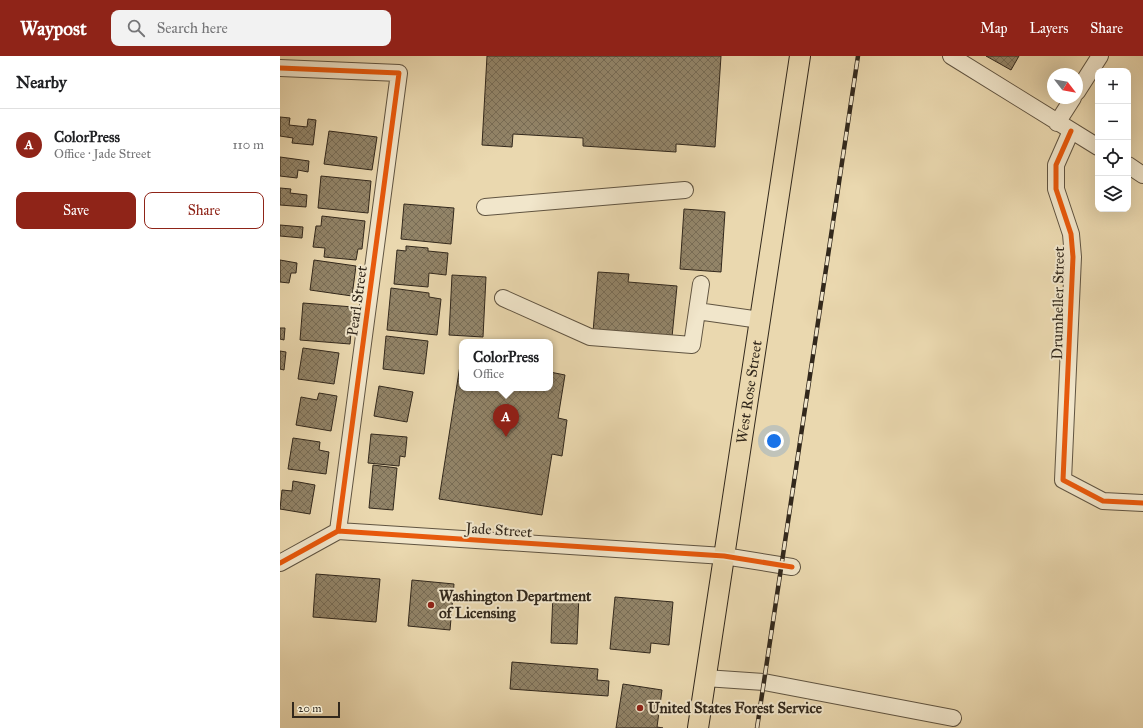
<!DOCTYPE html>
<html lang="en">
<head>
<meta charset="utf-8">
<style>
  :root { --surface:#fff; --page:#f2f2f2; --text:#202124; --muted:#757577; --line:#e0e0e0; --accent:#8f2418 }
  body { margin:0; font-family:"IM FELL Great Primer",serif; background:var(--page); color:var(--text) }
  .controls { position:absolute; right:12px; top:12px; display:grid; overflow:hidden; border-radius:8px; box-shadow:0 4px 16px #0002 }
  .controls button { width:36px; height:36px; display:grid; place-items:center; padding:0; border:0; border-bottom:1px solid var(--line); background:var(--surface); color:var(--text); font:20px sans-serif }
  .compass { position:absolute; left:767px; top:12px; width:36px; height:36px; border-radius:50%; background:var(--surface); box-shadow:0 4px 16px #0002; rotate:121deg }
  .scale { position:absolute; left:12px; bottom:10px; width:48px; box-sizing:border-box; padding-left:4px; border:2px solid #32281c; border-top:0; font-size:11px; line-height:14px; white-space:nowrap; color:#32281c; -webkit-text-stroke:3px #f1e6cb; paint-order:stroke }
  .you { position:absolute; left:494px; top:385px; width:14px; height:14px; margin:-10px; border:3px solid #fff; border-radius:50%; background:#1a73e8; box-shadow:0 0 0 6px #1a73e833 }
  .badge { display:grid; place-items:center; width:26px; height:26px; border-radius:50%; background:var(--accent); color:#fff; font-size:13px; font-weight:700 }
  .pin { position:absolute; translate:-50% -33px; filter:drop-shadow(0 1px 2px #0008) }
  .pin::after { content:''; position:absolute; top:21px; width:14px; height:12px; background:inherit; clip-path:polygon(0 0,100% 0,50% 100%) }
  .popup { position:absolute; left:179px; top:283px; width:94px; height:52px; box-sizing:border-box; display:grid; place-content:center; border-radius:8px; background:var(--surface); filter:drop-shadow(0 1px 3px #0005); font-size:13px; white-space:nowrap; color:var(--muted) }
  .popup b { font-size:15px; color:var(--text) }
  .popup::after { content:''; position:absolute; left:50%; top:100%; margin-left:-8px; border:8px solid transparent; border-top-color:var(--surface) }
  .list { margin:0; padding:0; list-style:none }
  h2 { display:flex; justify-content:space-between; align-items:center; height:52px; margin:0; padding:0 16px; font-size:17px }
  h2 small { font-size:13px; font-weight:400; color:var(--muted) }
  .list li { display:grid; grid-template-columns:26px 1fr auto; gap:12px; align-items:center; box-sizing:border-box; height:72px; padding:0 16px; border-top:1px solid var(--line) }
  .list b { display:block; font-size:15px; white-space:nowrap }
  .list p { margin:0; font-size:13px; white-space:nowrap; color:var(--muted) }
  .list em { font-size:13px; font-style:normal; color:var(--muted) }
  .actions { display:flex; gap:8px; padding:12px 16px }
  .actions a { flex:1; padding:9px 0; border:1px solid var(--accent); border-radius:8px; text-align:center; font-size:14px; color:var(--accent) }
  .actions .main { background:var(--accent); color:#fff }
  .icon { flex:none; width:22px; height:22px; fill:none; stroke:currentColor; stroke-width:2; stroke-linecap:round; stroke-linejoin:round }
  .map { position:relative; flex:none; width:863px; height:672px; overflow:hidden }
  header { display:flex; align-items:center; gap:24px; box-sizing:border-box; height:56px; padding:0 20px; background:var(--accent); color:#fff }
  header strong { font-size:19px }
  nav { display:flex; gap:22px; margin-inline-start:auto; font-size:14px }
  .search { width:280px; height:36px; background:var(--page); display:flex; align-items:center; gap:10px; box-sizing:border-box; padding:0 14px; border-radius:8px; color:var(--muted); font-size:15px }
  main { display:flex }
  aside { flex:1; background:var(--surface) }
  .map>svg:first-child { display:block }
  .building { fill:url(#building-cross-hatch); stroke:#32281c }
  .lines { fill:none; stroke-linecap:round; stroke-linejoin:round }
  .minor-casing { stroke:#605441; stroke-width:18 }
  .major-casing { stroke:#32281c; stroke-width:22 }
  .minor { stroke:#f1e6cb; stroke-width:16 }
  .major { stroke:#ead8af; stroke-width:20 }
  .rail-casing { stroke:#32281c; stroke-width:4.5 }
  .rail { stroke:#f1e6cb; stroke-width:3; stroke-dasharray:9; stroke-linecap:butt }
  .cycleway-casing { stroke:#f1e6cb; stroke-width:8 }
  .cycleway { stroke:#e8590c; stroke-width:5 }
  .poi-dot { fill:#8f2418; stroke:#f1e6cb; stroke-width:1.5 }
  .labels { text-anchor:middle; stroke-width:4; stroke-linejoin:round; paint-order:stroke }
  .street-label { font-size:15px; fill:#32281c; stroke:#f1e6cb }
  .poi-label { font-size:15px; font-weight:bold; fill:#32281c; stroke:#f1e6cb; text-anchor:start }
</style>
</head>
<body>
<header>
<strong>Waypost</strong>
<div class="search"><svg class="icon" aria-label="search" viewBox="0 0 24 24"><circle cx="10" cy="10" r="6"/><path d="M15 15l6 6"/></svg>Search here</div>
<nav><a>Map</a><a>Layers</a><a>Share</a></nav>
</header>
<main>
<aside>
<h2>Nearby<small></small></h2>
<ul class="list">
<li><span class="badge">A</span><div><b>ColorPress</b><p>Office · Jade Street</p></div><em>110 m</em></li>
</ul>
<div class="actions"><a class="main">Save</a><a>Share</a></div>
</aside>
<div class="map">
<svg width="863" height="672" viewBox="0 0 863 672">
  <defs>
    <pattern id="building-cross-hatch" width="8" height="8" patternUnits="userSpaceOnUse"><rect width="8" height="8" fill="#928468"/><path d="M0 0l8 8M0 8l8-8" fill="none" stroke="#786c55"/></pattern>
  </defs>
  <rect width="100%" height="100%" fill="#ead8af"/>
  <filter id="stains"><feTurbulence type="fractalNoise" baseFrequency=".005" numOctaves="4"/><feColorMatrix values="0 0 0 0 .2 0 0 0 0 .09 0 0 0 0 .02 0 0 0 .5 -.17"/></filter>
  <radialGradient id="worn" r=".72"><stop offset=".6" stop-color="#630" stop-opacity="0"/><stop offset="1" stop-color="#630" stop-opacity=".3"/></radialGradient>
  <path class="building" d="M207,0h234l-6,91 -39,-3v8l-93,-6v-8l-70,-4 -1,13 -30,-2z
    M706,0h33l-8,14z
    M0,61l10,1 -1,7 18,2 1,-8 8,1 -3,25 -21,-2 1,-5 -13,-2z
    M49,75l48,6 -5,33 -48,-6z
    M0,101l29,4 -1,11 -10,-2 -1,8 -17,-2z
    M41,120l50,5 -3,32 -50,-5z
    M0,132l11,1 -1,4 17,2 -1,12 -26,-2z
    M124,148l50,4 -3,36 -50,-5z
    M404,153l41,3 -4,60 -41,-3z
    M42,160l43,5 -3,28h-4l-2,11 -32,-3 1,-9 -12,-1 3,-21h5z
    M0,169l23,2 -1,11 -22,-2z
    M126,190l22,2v3l20,2 -2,22 -17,-2 -1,14 -34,-3 3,-34 9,1z
    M0,204l17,3 -1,10h-5l-2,10 -9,-1z
    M34,204l42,6 -4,30 -42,-6z
    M318,216l31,2 -1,8 49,4 -5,51 -79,-5z
    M172,219l34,2 -3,60 -34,-2z
    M111,232l38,5v4l12,2 -4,36 -50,-5z
    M23,247l50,4 -3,37 -50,-4z
    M0,272h5l-1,12 -4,-1z
    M106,280l42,5 -4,33 -41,-5z
    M23,292l36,5 -5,31 -36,-5z
    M0,295l6,1 -2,18 -4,-1z
    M181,303l1,29h88v-16l15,3 -7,43 9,2 -5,36 -10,-2 -10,61 -103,-16z
    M99,330l34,6 -6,30 -33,-6z
    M39,337l18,3 -6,35 -35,-6 5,-28 16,3z
    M91,378l36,3 -2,20 -5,-1 -1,10 -31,-3z
    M13,382l27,4 -1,8 10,2 -3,22 -38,-5z
    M93,409l24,3 -4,42 -24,-2z
    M13,425l22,4 -5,29 -30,-5 2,-19 10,1z
    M36,518l64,5 -4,43 -63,-5z
    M132,524l42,4 -4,46 -42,-4z
    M273,537l26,1 -2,50 -26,-1z
    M335,541l58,5 -4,43 -18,-2 -1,10 -40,-4z
    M232,606l86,7 -1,11 12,1 -1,15 -98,-7z
    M343,628l39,6 -5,37 6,1h-47z"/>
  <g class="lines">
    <g class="minor-casing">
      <path id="minor" d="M671,0l147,91
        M0,12l119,5 -61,458
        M797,36l23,-36
        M777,67l16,-25
        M791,75l-15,34v24l15,45 2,23 -10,223 40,21 40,2
        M848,109l15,10
        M205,151l200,-17
        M223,242l87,39 102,8 5,-34 63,9
        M417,255l4,-27
        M0,507l58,-32 386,25 68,11
        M425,622l59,4 189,36"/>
    </g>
    <g class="major-casing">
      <g id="major">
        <path id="s1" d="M418,672l102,-672"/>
      </g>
    </g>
    <use href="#minor" class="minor"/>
    <use href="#major" class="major"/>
    <g class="rail-casing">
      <path id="rail" d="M477,672l101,-672"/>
    </g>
    <use href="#rail" class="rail"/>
    <g class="cycleway-casing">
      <path id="cycleway" d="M0,12l119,5 -61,458
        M791,75l-15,34v24l15,45 2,23 -10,223 40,21 40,2
        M0,507l58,-32 386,25 68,11"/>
    </g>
    <use href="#cycleway" class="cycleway"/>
  </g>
  <g class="poi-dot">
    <circle cx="151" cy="549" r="4"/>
    <circle cx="360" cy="652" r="4"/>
  </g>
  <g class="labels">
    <g class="street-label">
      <text transform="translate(77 245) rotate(-82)" y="5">Pearl Street</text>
      <text transform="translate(778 247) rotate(-89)" y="5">Drumheller Street</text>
      <text dy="5" stroke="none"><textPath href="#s1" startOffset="340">West Rose Street</textPath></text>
      <text transform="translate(219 474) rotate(4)" y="5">Jade Street</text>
    </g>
    <g class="poi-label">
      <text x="159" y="545">Washington Department<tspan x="159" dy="17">of Licensing</tspan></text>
      <text x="368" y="657">United States Forest Service</text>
    </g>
  </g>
  <rect width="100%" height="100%" filter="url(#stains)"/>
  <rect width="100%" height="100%" fill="url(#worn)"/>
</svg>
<div class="controls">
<button>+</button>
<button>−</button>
<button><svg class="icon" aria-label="locate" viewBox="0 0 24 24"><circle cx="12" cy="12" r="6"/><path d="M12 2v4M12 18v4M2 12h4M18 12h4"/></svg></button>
<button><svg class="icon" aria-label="layers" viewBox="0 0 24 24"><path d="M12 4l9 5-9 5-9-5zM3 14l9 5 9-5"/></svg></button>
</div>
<svg class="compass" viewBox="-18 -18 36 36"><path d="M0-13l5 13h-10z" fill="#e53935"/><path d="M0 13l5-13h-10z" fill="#757577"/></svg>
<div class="scale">20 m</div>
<div class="you"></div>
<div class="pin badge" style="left:226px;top:381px">A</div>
<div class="popup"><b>ColorPress</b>Office</div>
</div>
</main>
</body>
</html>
